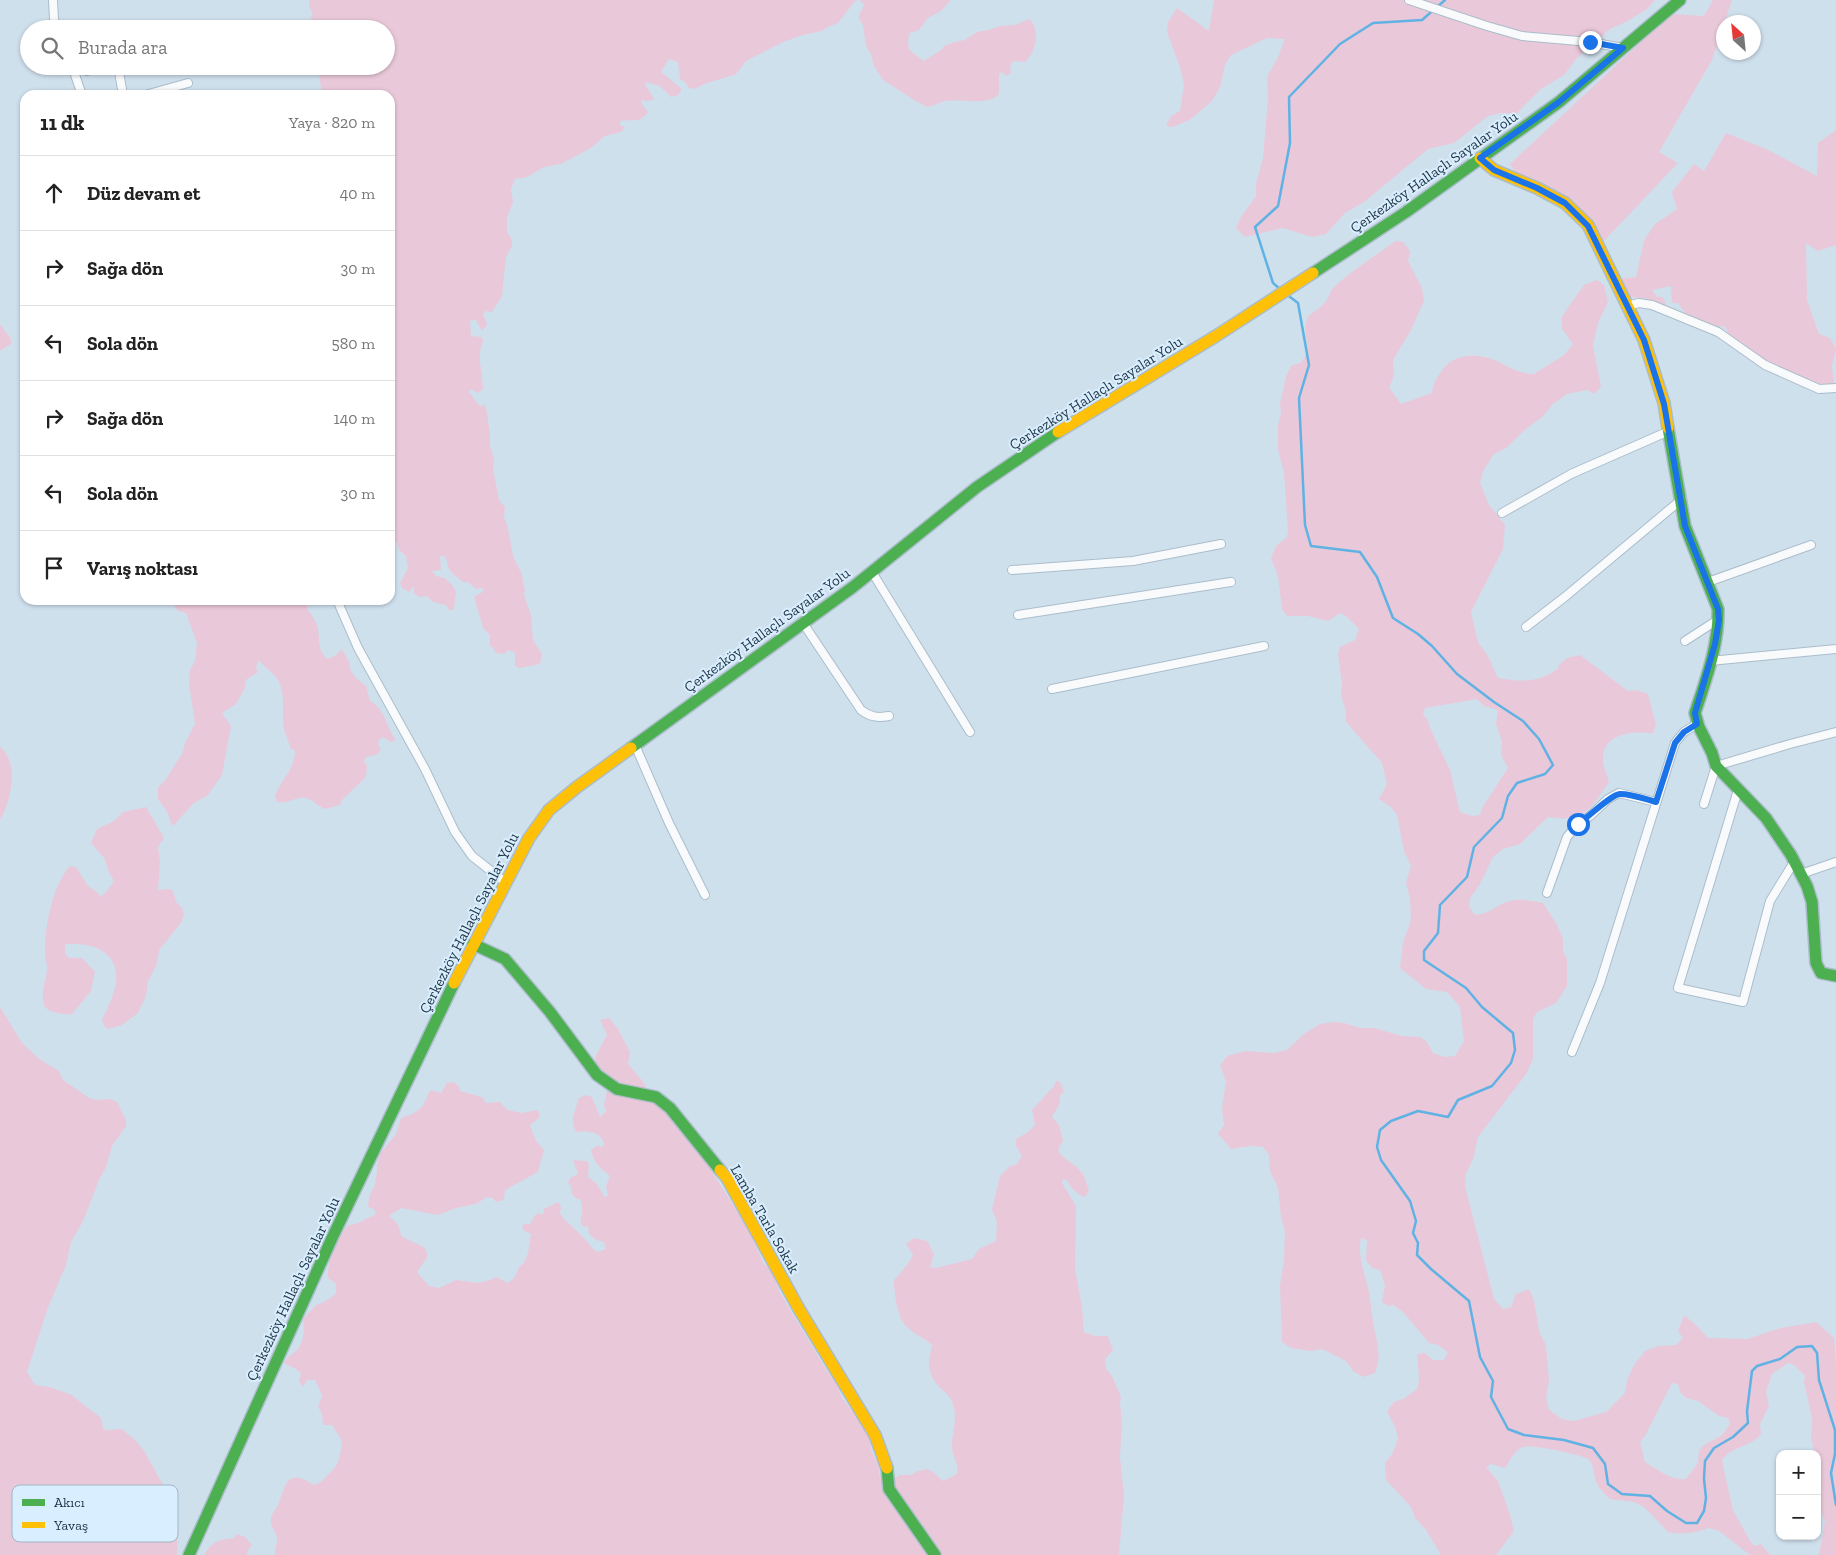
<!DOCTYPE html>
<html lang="tr">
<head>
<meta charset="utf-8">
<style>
  :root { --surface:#fff; --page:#f2f2f2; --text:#222; --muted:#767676; --line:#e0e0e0 }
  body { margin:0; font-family:"Zilla Slab",serif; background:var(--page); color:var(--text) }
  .controls { position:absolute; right:15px; bottom:15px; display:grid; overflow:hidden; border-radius:10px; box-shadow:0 1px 4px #0004 }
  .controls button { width:45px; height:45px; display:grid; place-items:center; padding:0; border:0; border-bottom:1px solid var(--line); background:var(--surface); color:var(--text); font:25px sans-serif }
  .compass { position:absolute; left:1716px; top:15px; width:45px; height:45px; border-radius:50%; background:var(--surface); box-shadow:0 1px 4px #0004; rotate:333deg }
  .stop { position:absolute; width:15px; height:15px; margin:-11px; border:4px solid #1a73e8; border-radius:50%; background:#fff }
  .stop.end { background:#1a73e8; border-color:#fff; box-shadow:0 1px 5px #0008 }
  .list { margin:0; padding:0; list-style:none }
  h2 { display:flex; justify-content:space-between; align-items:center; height:65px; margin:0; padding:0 20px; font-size:21px }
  h2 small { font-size:16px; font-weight:400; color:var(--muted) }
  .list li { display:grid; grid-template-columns:32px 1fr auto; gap:15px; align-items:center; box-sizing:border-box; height:75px; padding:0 20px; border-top:1px solid var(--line) }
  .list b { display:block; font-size:19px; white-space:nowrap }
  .list em { font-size:16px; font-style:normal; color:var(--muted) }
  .icon { flex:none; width:28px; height:28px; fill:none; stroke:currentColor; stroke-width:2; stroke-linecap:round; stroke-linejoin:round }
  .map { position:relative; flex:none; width:1836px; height:1555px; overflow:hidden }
  .search { position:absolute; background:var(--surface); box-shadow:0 1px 4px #0004; left:20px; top:20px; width:375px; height:55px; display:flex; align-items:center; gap:12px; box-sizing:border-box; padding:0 18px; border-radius:28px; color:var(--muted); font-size:19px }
  .panel { position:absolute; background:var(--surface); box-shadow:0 1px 4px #0004; left:20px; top:90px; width:375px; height:515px; border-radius:15px }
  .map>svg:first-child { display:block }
  .green { fill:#e9c8d9; fill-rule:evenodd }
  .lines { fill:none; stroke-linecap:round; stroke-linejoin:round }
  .stream { stroke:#5fb2e3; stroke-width:2.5 }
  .street-casing { stroke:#abbdca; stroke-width:10 }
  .fast-casing { stroke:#abbdca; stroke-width:14 }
  .slow-casing { stroke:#abbdca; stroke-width:14 }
  .street { stroke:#f8fafc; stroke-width:8 }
  .fast { stroke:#4caf50; stroke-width:11 }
  .slow { stroke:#ffc107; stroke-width:11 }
  .route { stroke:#1a73e8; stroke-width:6 }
  .labels { text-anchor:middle; stroke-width:4; stroke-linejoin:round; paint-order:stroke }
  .street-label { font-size:15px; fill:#1e3444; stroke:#d9eefe }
  .key { fill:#d9eefe; stroke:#a1b6c6; stroke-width:1 }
  .key-label { font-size:14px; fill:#1e3444 }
</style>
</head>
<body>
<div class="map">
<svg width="1836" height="1555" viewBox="0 0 1836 1555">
  <rect width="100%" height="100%" fill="#cfe0ed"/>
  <path class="green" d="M309,0h549l-3,1 -17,22 -12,5 -4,3 -19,4 -20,7 -37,19 -8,11 -4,3 -27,8 -13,6 -5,-1 -4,-6 -5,-3 -2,-17 -9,-3 -8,13 21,17 -4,6 -7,2 -11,-11 -14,-4 -1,2 9,15 -5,2 -8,-1 1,4 6,8c-8,13 -17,6 -28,9v4l5,2 -4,5 -16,4 -14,12 -30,16 -17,3 -17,10 -12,2 -4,10 2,13 -6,15v15l5,8v6l-6,11 -4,39 -10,16 -6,-1 -3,3 4,10 -5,7 -6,-11 -6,1 1,15 11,1 1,5c-7,13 0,32 0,47l-5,4 -7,-4 -2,3c3,3 9,13 12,15l2,-3 3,3 4,27v12l4,12 -1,10 2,11 4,21 6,7 -1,10 4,11 5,28 9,19 3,16 -1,4 7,20 2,25 9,14 -2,10 -21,4 -4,-2v-13l-7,-3 -4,4 -8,-1 -3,-5 -3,-2v-11l-7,-7 -9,-31 10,-6 -2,-3 -6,1 -8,-7c-6,1 -7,-1 -11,-5 -13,-10 -6,-11 -13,-21h-4l1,14 -9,1 4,5 9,2 8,8 3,6 -2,17 -4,2 -4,-6c-7,-1 -15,-3 -19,-9l-8,1 -5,-4v-5l-1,-1 -4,5 -7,-4 -2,-5 8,-15 -2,-12 -7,-6 -2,-7 -7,-6 1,-41 -1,-3v-398h-68l-4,-29h68v-37h-76l2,-17 -3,-6z
    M860,0h91l-10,11 -13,7 -9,12 -9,3 -2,7 1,10 15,11 17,-11 3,-4 10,-4 11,-2 12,-8 12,-2 11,-4 15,-1 14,-6c12,10 7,34 -4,43l-12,-1 -3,5 1,7 -5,3 -4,-4 -3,2v20c-10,12 -39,5 -53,7 -7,1 -12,5 -19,6l-13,-7 -31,-20 -9,-14 -3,-12 -5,-8 -3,-21 -4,-6v-4l5,-10z
    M1214,0h441l-8,9 -21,13 -16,7 -34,30 -12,16 -23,14 -25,25 -15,-1 -13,3 -34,27 -26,6 -64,53 -19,11 -19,21 -14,3 -29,-9 -38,9 -9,-9 5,-11 15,-21v-12l7,-26 5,-60 -1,-21 11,-20 7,-18 -18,-1 -36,17 -6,10 -5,22 -8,14 -21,18 -18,8 -7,-1 5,-10 9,-5 4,-26 -4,-18 -13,-35 1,-10 9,-14 32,23z
    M1713,0h19l-20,60 -53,92 19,11 -75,79 -48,-46 -34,-15 -11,-17 161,-150 33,2z
    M1836,130v115l-18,6 -12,-8 1,57 12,34 11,4 6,11 -4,17 2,17 -18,3 -51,-22 -33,-24 -7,-13 -4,-1 -6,3 -27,-12 -10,-14h-6l-1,-17 -19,4 5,7h6l4,10 -22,-9 -18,-1 -11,-18 20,-2 8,-37 11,-16 22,-15 -5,-17 22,-28 10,7 22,-38 40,16 51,27 1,-33z
    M1395,241l8,1 7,9 -2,10 14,27 2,13 -13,29 -18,30 1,16 -5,11 12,17 31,-11c2,-12 4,-14 11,-24 12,-16 36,-16 54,-8 12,6 23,13 37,13l30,-19 9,-11 -11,-15v-12l5,-8 17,-24 13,-5 7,5 4,17 -10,21 -5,23 8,40 -6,8 -8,-4 -20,4 -14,10 -11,13 -16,12 -20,19 -12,6 -11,17 -3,12 9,22 16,20 -2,24 -32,63 7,30 10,14 10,22c24,4 39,5 60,-9l1,-4 8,-7 13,-3 48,36 9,-1 11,4 8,31 -3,8c-23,-2 -52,0 -50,30 1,7 5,13 6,19 -18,26 -25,41 -61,35l-28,27 -17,5 -10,8 -13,27 -10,14 -1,9 6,8c11,-1 16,-5 25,-10 14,-8 28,-5 43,-2l13,20 7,16v12l4,8v27l-11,17 -19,9 -4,7v40l-7,15 -48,63 -4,20 -8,17 -1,12 29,113 9,10 8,-2 5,-13 13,-5 5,11 5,31 7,14 3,36 -3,17 3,12 13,9 12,2 32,-9 19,-19 2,-13 7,-15 11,-14 13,-5 18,-1 7,-7 -5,-7 6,-16 12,10 12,13 39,1 34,-11 35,-6 18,16 2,29v188h-17l6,-33 -8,-22v-46h-3l-3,-19 1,-16 -8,-37 1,-6 -11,-11 -6,-2 -16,11 -6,18 3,14 -9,18 1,10c-9,13 -31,12 -39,27l11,49 16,29 5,7 7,-2 9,11h-20l-31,-24 -10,-3c-14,5 -27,7 -41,4l-24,-25 -10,-5 -24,-3c-5,-5 -12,-11 -14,-18 -3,-7 -1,-16 -8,-22 -8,-5 -58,-15 -65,-12 -9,4 -13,13 -18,21l-14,-4 -5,3 12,14 12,34 4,16 -18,24h-55l-15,-25 -11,-12 -4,-11 -25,-27 -1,-17 7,-9 6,-15 -2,-10 -9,-18 7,-9 11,-4 13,-10 1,-11 -2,-23 8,-1 8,7h11l4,-8 -10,-7 -9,-2 -26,-31 -10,-7 -5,1 -6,-4 3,-17 -5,-15 -8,-2 -6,-8 1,-20 -6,-2c-4,19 4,35 8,54 2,12 3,24 5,35 3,17 8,29 1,46l-11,4 -10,-5 -8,-11 -24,-12 -12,2 -19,-3 -9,-6 -2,-57 4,-25 1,-29 -4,-14 -3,-29 -8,-17 -1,-16 -6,-8 -12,-1 -20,3 -13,-15 6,-9 -2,-16 4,-28 -6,-15 7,-10 19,-5 27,2 14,-3 17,-16 16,-10 13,-2 11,1 16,5h14l28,8 18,1 7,5 6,11 11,4 11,-1 9,-15 -4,-34 -13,-15 -21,-3 -26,-21 3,-26 8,-22 -1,-21 -4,-16 5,-17 -7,-15 -7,-36 -6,-8 -12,-8 8,-15 -5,-21 -36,-41v-10l-5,-17 1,-11 -4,-30 2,-7 15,-7 4,-11 -13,-13 -6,-3 -12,8 -20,-5h-21l-5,-7 -4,-33 -7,-18 5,-12 11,-9 1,-7 -4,-57 -6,-23v-24l3,-14 -1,-8 6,-28 6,-11 9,-2 7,-12 -3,-24 3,-11c7,-5 15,-9 20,-18 2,-3 2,-7 5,-10 19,-18 41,-31 62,-47zM1477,699l7,7 14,4 -2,14 6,17 -1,14 7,13 -26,40 -2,7 -8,1 -12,-4 -10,-42 -20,-42 -2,-7 -5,-7 2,-6zM1672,1383l6,1 2,8 6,6 12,3 21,15 9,2 2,6 -9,12 -17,9 -5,5 -1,13 -12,16c-15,2 -29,-10 -41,-17l-5,-20 5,-6z
    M0,324l11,15v5l-11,7z
    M170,600h138l-1,8c3,6 8,10 10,17 4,12 -1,26 11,34l7,-3 7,-7 7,13 1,7 5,8 11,9 4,15c16,8 16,27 26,39l-5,2 -8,-5 -4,3 -1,4 3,6 -5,5 -10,2 -2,5 3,3 -1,12 -24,23 -2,5 -15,4c-7,-3 -12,-9 -19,-11 -6,-3 -18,6 -29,4l-2,-6c6,-17 20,-27 20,-45l-5,-3c-1,-7 -5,-13 -6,-19 -3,-16 3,-38 -8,-52 -5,-6 -12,-10 -17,-17l-3,7 2,5 -12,8 -1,8 -9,16 -14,9 9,13 -9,49 -14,20 -14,8 -21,23 -3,-5 -2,-8 -10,-14v-11l8,-9 17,-27 2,-9 10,-19 -6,-40 1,-14 5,-9 2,-18 -11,-30 -8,-2z
    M0,747c20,16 11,54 0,73z
    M146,807l18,31 -6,9 2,15 -2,28 11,-1 4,2 3,11 6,6 2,7 -3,8 -22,27 -2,14 -9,17 -2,15 -8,17 -16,12 -14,4 -4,-3 -2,-6c12,-24 27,-57 -5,-72 -9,-4 -23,-4 -32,-4v10l5,4h12l13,14 -4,19 -19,23c-8,1 -25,-1 -28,-9 -4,-13 3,-26 3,-38 0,-4 -2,-8 -2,-11 -1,-27 7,-70 25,-90l6,1 12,19 10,7 2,4 7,-6 7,-10 -5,-8 -4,-14 -14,-16 6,-14 17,-8 9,-9z
    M0,1007l22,36 17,16 20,12 4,9 26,18 8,2 14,-1 6,3 9,18v6l-14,20 -6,21 -7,13 -16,41 -12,21 -5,23 -19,45 -20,62 8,13 14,2 21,7 31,24 2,10 3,2 16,-1 15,13 7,9 27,48 3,9 4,21 -1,26h-177z
    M609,1018l9,11 12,23 -2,12 16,19 7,15 18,18 37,46 41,65 17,37c10,7 12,21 18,32 18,30 35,60 54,88 3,4 4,10 6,14 9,12 20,24 26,38 3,6 2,13 5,18 5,10 7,10 6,21l7,5 12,-3 1,-2h12l7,-4 9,-2 6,3 10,9 14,-7c2,-11 -4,-15 -5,-26 -1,-15 7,-30 0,-46 -2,-6 -7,-10 -12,-14 -14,-16 -12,-24 -8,-43 -8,-7 -18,-11 -26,-19 -9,-9 -12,-34 -12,-46 5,-4 16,-19 19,-25l-7,-11 8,-6 13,3 7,13 -4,13 6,1 36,-9 7,-10 17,-8 1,-19 -5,-13 8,-33 10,-10 6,-1 6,-9 -6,-10v-7l12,-7 7,-7 -3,-15 22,-24 2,-5h3l5,10 -5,6 1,6 -8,14 7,8 4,15 -5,10c5,11 17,12 23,22 5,5 5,12 8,18l-4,7c-9,-3 -14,-9 -18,-17l-4,-1 -1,4 14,23 -1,62 7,40 2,24 11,4h13l5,14 -8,9 1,9 7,10 8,19 -1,5 2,22 -2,33 4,39 -5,59h-843l-1,-2c0,-5 3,-11 2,-16 -2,-7 -7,-10 -6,-18 0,-6 5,-9 7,-14 8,-21 9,-38 36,-20l7,-3 6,-6 9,-10 4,-10 2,-15 -10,-16h-9l-1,-11 -4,-7 4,-12 -7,-15h-8l-4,7 -4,-6 2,-7 -3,-4 -14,-7c3,-6 7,-8 12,-12 8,-8 9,-22 7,-32l13,-14 8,-3 12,-8v-10l-8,-6c-1,-19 8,-37 19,-52l11,-3 18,-9 -2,-5 -6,-2 1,-10 6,-12 4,-30 17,-21 5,-16c8,-3 17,-5 22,-13 3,-5 4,-10 8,-15l10,3 6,-10 6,-1 6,4 1,5 22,6 4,6 14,-1 7,8 15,3 14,-3 3,2 1,5 -10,8 6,16 8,9 -6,22 -33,18 -1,10 -8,2 -3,-4 -6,-1 -11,7 -20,4 -18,7 -37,-7 -12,8c7,6 11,9 12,20l24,12 3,8 -11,16c4,6 8,8 12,14l10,2 17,-8 22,3 12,-3 6,-3 12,6 7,-6 4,-10 5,-4 4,-10 3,-19 -8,-4 -1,-3 2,-3h6l5,-9 4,-2 4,2 1,-6 14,-7 3,5 -1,6 4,6 21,20 8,10 5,3 8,-3 -2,-7 -8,-2 -7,-6 -1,-8 -4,1c-7,-7 -1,-11 -2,-19 0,-3 -1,-6 -1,-8 -8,-2 -10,-6 -10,-14l-3,-3 2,-5 8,-4 -5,-14 13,1 3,2 -1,14 8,6 9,14 3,-1 -2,-10 4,-10c-8,-6 -18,-15 -19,-26l7,-5 4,3 2,-4c-2,-12 -18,-14 -28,-12 -7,-12 0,-23 3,-34l7,-3 6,2 8,20 6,-6 -2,-6 4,-19c-18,-28 -16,-23 -1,-51l-7,-15z
    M237,1534l8,3 7,8 -4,5 -1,5h-43c8,-14 15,-15 30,-17z"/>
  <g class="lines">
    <path class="stream" d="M1280,289l-7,-6 -18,-56 23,-21 12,-63 -1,-46 51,-53 33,-21 49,-3 23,-20
      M1286,294l12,9 11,62 -10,33 6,127 6,21 49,6 17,25 16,41 25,16 14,12 25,28 37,28 29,19 16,18 14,26 -8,9 -28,9 -9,13 -6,22 -28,29 -7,30 -27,28 -2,28 -14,18v9l42,28 16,19 31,26 2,17 -4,13 -19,23 -34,14 -10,17 -30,-6 -27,10 -11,9 -3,17 4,13 29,41 6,20 -3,12 5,10 -1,12 14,14 38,32 11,56 13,24 -2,16 17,32 16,6 40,5 29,8 12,16 3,20 14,10 28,2 17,15 19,12h11l7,-12 2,-13 -2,-19 1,-18 9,-13 19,-11 15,-14 -1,-12 5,-40 5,-5 23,-7 17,-12 15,-1 5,7 2,27 16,50v24l-4,19 5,32"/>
    <g class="street-casing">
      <path id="street" d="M53,0l1,19 4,10
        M1409,0l78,26 35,10 68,6 33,6
        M72,66l10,29
        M118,66l5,29
        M87,71l16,-5
        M145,95l43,-12
        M1627,306l12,-3 13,2 66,27 47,33 54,24 17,-1
        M1502,513l69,-39 98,-43
        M1012,570l121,-9 88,-17
        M872,572l98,160
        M1708,582l103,-37
        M337,600l21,48 67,121 30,63 17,24 33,26
        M1018,615l213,-33
        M803,623l58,87c9,7 17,8 28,6
        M1526,627l40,-31 116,-97
        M1685,641l34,-22
        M1710,661l126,-12
        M1052,689l212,-43
        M635,745l34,78 36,72
        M1738,790l-60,198 65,14 27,-101 24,-39
        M1704,804l12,-38 74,-22 46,-12
        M1801,874l35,-12
        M1547,893l20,-56 11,-13 12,-8 18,-17 11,-6 37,9
        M1572,1052l28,-69 75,-240 9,-11 13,-8"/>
    </g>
    <g class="fast-casing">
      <path id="fast" d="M1313,273l93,-61 153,-110 121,-102
        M1668,428l17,98 33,83c1,36 -12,70 -23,104l4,14 13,26 4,13 50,52 25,37 16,31 5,16 4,61 5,10 15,3
        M631,748l222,-161 124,-100 81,-55
        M473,944l32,15 45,53 47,63 20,14 39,8 14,11 50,62
        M887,1468l2,21 46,66
        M189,1555l143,-317 122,-255"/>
    </g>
    <g class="slow-casing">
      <path id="slow" d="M1480,158l14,12 43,18 28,15 23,22 56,115 20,63 4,25
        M1058,432l158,-96 97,-63
        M454,983l75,-145 20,-28 28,-23 54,-39
        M720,1170l7,8 72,131 76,126 12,33"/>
    </g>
    <use href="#street" class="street"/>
    <use href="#fast" class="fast"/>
    <use href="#slow" class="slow"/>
  </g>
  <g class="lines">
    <path class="route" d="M1578,824c9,-6 34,-30 42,-30 12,0 25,5 36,8l19,-59 9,-11 13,-8 -2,-11 20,-69 4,-24 -1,-11 -33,-83 -21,-122 -20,-64 -56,-114 -23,-23 -28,-15 -43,-18 -14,-12 79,-56 64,-54 -33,-6"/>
  </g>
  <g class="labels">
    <g class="street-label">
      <text transform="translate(1434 172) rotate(-35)" y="5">Çerkezköy Hallaçlı Sayalar Yolu</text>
      <text transform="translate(1096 393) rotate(-32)" y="5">Çerkezköy Hallaçlı Sayalar Yolu</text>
      <text transform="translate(767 630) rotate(-36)" y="5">Çerkezköy Hallaçlı Sayalar Yolu</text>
      <text transform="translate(469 923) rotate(-63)" y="5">Çerkezköy Hallaçlı Sayalar Yolu</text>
      <text transform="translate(765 1219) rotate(60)" y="5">Lamba Tarla Sokak</text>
      <text transform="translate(293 1289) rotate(-65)" y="5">Çerkezköy Hallaçlı Sayalar Yolu</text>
    </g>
  </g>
  <rect x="12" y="1485" width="166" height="57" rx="8" class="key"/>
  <rect x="22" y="1499" width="23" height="7" fill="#4caf50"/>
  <rect x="22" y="1522" width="23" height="6" fill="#ffc107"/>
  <g class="key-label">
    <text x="54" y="1507">Akıcı</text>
    <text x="54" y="1530">Yavaş</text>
  </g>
</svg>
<div class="controls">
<button>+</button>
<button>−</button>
</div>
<svg class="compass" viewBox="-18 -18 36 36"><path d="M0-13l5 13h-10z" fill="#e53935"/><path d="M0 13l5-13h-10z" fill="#767676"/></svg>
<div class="stop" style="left:1578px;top:824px"></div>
<div class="stop end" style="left:1590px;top:42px"></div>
<div class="search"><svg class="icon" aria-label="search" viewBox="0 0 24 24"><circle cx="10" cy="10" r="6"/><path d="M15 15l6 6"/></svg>Burada ara</div>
<section class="panel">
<h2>11 dk<small>Yaya · 820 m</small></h2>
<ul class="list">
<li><svg class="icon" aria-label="ahead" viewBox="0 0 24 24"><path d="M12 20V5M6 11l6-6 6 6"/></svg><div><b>Düz devam et</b></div><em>40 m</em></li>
<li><svg class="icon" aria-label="right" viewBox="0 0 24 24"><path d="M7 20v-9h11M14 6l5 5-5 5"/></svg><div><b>Sağa dön</b></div><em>30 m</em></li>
<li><svg class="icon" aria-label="left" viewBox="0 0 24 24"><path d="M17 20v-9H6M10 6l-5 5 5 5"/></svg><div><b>Sola dön</b></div><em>580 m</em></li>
<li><svg class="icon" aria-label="right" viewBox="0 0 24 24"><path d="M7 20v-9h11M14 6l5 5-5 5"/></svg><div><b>Sağa dön</b></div><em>140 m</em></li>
<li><svg class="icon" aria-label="left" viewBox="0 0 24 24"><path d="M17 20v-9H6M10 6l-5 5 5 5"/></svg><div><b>Sola dön</b></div><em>30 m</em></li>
<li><svg class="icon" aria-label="arrive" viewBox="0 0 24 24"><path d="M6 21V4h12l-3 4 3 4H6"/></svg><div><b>Varış noktası</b></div></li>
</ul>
</section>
</div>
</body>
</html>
